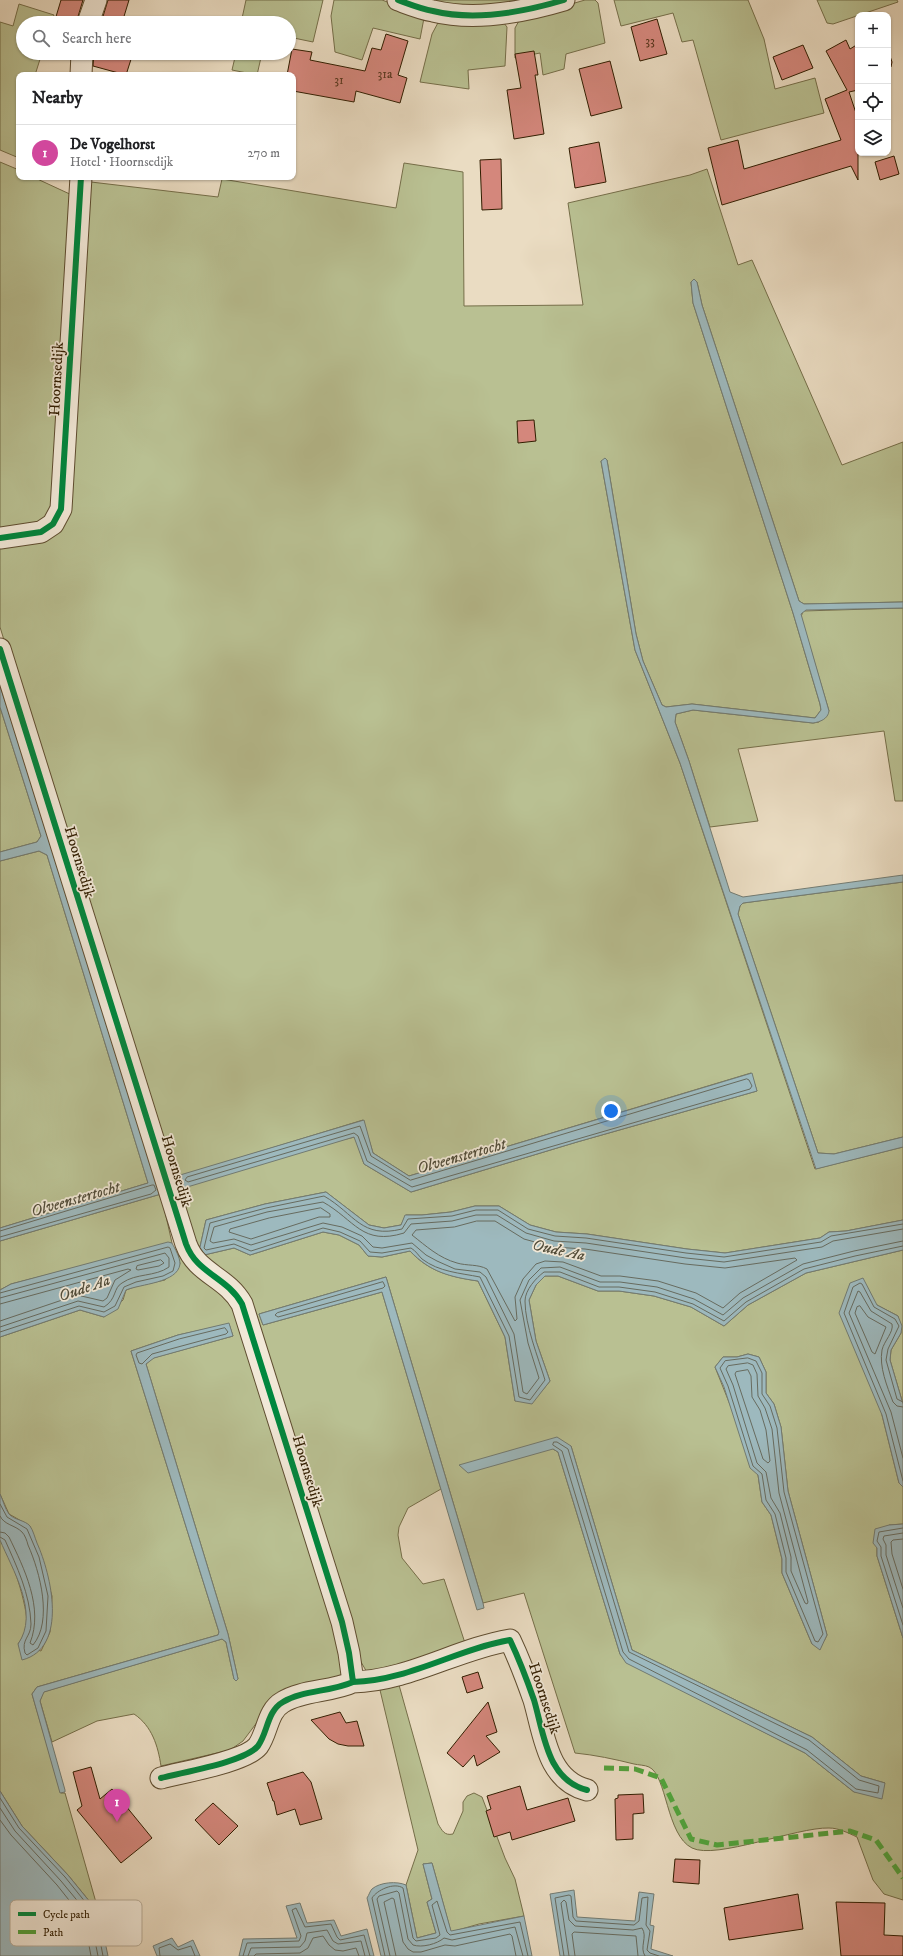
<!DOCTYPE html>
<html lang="en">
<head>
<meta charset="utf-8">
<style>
  :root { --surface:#fff; --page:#f2f2f2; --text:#202124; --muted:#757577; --line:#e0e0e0; --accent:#8f2418 }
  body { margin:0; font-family:"IM FELL DW Pica",serif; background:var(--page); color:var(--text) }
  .controls { position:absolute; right:12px; top:12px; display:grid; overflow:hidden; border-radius:8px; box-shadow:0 1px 3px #0004 }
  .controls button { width:36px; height:36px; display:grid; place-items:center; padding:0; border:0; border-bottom:1px solid var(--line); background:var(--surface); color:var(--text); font:20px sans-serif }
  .you { position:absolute; left:611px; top:1111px; width:14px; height:14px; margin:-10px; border:3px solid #fff; border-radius:50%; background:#1a73e8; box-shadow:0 0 0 6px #1a73e833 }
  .badge { display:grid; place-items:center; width:26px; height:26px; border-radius:50%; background:var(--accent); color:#fff; font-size:13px; font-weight:700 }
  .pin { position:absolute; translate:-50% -33px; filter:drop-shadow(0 1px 2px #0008) }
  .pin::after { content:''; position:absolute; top:21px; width:14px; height:12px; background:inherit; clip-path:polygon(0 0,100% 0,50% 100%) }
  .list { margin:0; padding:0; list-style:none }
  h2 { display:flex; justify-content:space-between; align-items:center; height:52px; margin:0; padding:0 16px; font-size:17px }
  h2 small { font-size:13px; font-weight:400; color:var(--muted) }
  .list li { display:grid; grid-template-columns:26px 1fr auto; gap:12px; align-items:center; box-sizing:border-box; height:56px; padding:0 16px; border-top:1px solid var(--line) }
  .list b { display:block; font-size:15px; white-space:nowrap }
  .list p { margin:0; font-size:13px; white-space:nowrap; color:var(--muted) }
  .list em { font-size:13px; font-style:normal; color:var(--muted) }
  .icon { flex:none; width:22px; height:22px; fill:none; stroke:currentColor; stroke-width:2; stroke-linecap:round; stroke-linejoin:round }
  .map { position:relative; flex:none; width:903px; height:1956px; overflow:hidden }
  .search { position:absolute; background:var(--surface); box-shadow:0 1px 3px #0004; left:16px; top:16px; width:280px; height:44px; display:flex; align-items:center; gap:10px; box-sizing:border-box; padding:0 14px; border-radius:22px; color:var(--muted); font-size:15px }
  .panel { position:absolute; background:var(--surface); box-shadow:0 1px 3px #0004; left:16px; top:72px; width:280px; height:108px; border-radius:8px }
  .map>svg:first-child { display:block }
  .green { fill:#b9c092; stroke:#756e49; fill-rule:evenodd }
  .water { fill:#9db9be; stroke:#727b72 }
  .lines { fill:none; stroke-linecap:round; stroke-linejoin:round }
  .shore { stroke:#676b5f; stroke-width:1 }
  .building { fill:#d4877c; stroke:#311d00 }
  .minor-casing { stroke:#5f4d30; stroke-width:23 }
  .minor { stroke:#f1e8d7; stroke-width:21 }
  .quiet { stroke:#52a23c; stroke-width:5; stroke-dasharray:10 5; stroke-linecap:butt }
  .cycleway-casing { stroke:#f1e8d7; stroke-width:8 }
  .cycleway { stroke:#00873e; stroke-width:6 }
  .labels { text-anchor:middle; stroke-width:3.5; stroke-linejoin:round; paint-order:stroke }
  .number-label { font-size:13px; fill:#5a381f }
  .street-label { font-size:15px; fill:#311d00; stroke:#f1e8d7 }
  .water-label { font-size:16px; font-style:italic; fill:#514c39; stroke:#f1e8d7 }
  .key { fill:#f1e8d7; stroke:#b7ab96; stroke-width:1 }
  .key-label { font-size:11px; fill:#311d00 }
</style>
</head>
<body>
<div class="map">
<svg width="903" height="1956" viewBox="0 0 903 1956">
  <rect width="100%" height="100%" fill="#eadcc2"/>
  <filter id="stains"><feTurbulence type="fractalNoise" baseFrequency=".005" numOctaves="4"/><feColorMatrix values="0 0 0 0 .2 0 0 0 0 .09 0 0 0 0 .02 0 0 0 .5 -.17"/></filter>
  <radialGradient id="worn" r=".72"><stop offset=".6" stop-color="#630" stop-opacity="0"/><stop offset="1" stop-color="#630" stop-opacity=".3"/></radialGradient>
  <path class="green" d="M246,0h77l-10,42 -24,-5v-14h-48z
    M334,0h48l40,15 2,3 -4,21 -47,-11 -11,32 -27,-8 -4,-36z
    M416,0h122l-67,9z
    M585,0h10l3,3 7,40 -39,11 -2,15 -21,6 -3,-22 -25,5v-30l5,-9z
    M614,0h134l16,39 11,50 40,-11 9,35 -103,27 -28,-100 -11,2 -9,-29 -52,13z
    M817,0h80l1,2 -65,22 -6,-1z
    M19,4l35,11 -3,8h-28v30h19l-7,22h-16v83l-19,-8v-128l13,4z
    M500,18l7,9 -2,39 -37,4 1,19 -49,-7 12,-48 8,-15z
    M236,53h26l-5,22 -25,-5z
    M0,162l19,8v7h14l41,19 -20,310 -11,18 -43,9z
    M404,163l59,9 1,134 119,-1 -15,-102 122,-28 17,-6 31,96 14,-5 90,205 61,-23v160l-99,2 -5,-3 -97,-296 -5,-23h-6l2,21 100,310 27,91 1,6 -6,8 -123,-14 -26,3 -4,-2 -19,-44 -7,-27 -29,-174 -6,1 34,189 45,113 135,406 88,-22v73l-57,11 -17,1 -9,6 -95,15 -38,-4 -100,-15 -31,-2 -26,-7 -31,-19h-24l-24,6 -29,3h-16l-5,10 -17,3 -15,-3 -43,-33 -61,12 -59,16 -6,27 4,8 30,-7 16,7 73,-23 16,3 20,10 9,11 14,1 28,-6c19,21 42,26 68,30l27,56 10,64 26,-9 9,-11 -14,-40 -7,-41 7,-15 9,-9h13l40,15h21l35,5 37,11 33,19 24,-21 58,-32 97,-23v154l-13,-44 1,-10 10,-17 -3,-17 -21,-11 5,110 17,68 4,4v37l-14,1 -12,23v8l26,82v262l-19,-6 -11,-14 -16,-43c-9,-4 -18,-9 -28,-9 -32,-1 -113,32 -137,20 -26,-13 -25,-73 -43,-81 -4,-2 -11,-2 -15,-3 -20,-5 -39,-9 -59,-11l-51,-160 -41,10 -97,-326 -127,37 4,11 119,-33 56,187 3,10 -33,19 -9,19 -1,8 4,23 21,26 21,-5 21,64 -97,31 -7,-12 -111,-360 -51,-45 -41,-116 -158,-514v-79l47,-15 44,-351 127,15 4,-18 174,29zM751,1073l6,18 -180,51 -166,50 -47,-28 -9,-27 -175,39 183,-56 10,33 36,23zM748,1354l11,3 7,15v21l8,11 7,23 7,64 39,144 -3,6 -12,3 -30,-71v-14l-11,-44 -9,-13 -4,-27 -43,-108 8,-10h14zM571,1446l61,204 180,87 49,39 24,7 -31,9 -49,-39 -179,-91 -6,-8 -62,-202 -5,-3z
    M903,608v193h-8l-11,-70 -146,18 20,72 -48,6 -21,-66 -14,-39 1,-8 17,-4 120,13 6,-1 10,-11 -28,-94 2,-6z
    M0,707l41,129 -4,6 -37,10z
    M39,851l8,4 101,328 -148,45v-367z
    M903,882v255l-69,17 -16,-1 -80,-239 2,-8 3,-3z
    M161,1194l11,49 -161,41 -11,6v-49z
    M178,1255l55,45 107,326 2,51 -84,44 -15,20 -13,9 -69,16c-3,-20 -9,-40 -27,-52l-37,7 -45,21 -12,-41 3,-9 179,-53 4,3 8,37h4l-10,-45 -82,-270 7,-6 80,-22 -4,-12 -51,11 -47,16 88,281 -1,3 -181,52 -5,7 29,99h4l34,120 -31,-38 -46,-49 -22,-35v-251c11,12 28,68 27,85 -1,6 -5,14 -9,19l23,7 9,-19 2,-36 -22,-70 -21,-12 -9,-20v-157l80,-27 24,7 19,-17 3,-10 11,-4 28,-6 15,-16z
    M399,1685l39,139c4,6 6,12 15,10l10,-23v-9l4,-6 7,-3 8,4 23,61 10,21 9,37 -45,8 -28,8 -19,-69 -9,1 9,35 -5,3 9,31 -19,5 -11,-53 12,-35 -38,-160z"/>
  <path class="water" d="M694,279l3,3 5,23 97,296 5,3 99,-2v6l-97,2 -5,4 28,97c-1,8 -9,11 -16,12l-120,-13 -17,4 -1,8 14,39 41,131 13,5 160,-22v7l-160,21 -3,3 -2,8 80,239 16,1 69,-17v10l-87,22 -136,-406 -45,-113 -34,-189 4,-3 2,2 29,174 7,27 19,44 4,2 26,-3 123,14 6,-8 -1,-6 -27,-91 -100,-310 -2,-21z
    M0,686l51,155 110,353 -161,47v-13l148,-45 -101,-328 -8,-4 -39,10v-9l37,-10 4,-6 -41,-129z
    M752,1073l5,18 -180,51 -166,50 -47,-28 -10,-27 -170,51 -4,-13 184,-55 9,33 36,23z
    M326,1192l43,33 15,3 17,-3 4,-10h17l29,-3 24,-6h24l31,19 26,7 31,2 100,15 38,4 95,-15 9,-6 17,-1 57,-11v30l-97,23 -58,32 -24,21 -33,-19 -37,-11 -35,-5h-21l-40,-15h-13l-9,9 -7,15 7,41 14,40 -18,23 -17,-3 -10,-64 -27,-56c-28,-4 -48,-9 -68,-30l-28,6 -14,-1 -9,-11 -20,-10 -16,-3 -73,23 -16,-7 -30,7 -6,-6 2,-2 6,-27 59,-16z
    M168,1242l4,1c3,6 8,14 8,21 -2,19 -40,20 -54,26l-8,19 -14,8 -24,-7 -80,27v-47l11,-6z
    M386,1277l97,326 1,5 -7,2 -95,-318 -119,33 -4,-11z
    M863,1278l14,27 21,11 4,10 -1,7 -10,17 -1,10 13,44v83l-4,-4 -17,-68 -43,-102 11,-30z
    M229,1323l4,13 -79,22 -8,6 82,270 10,45 -2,2 -2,-2 -8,-37 -4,-3 -178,53 -4,9 25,89v2l-5,1 -28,-99 5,-7 181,-52 1,-3 -88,-281 47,-16z
    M748,1354l11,3 7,15v21l8,11 7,23 7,64 39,144 -7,15 -8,-6 -30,-71v-14l-11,-44 -9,-13 -4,-27 -8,-7 -26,-81 -9,-20 8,-10h14z
    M557,1437l14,9 61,204 180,87 49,39 24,7 -3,16 -28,-7 -49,-39 -179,-90 -6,-9 -62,-202 -5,-3 -85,24 -9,-8z
    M0,1494c3,6 5,15 9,20 5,6 16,6 21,12 3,4 5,12 7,17 14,31 32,105 -15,117l-4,-16c22,-31 -6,-75 -18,-104 0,-6 0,-38 0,-46z
    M903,1524v114l-26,-82v-8l-4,-5 2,-14 14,-4z
    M0,1791l22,35 46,49 31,38 9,43h-108z
    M432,1863l19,68 73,-15 8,40h-151l-14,-58c2,-3 3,-7 5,-9 8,-7 25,-8 34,-4l11,53 19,-5 -9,-31 5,-3 -9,-35z
    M574,1890l3,27 58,4 4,-29 15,2 -4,31 4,1 -3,23 22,7h-113l-10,-62z
    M300,1903l7,20 27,-3 7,16 26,-7 7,27h-135l4,-17 54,-1 -11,-32z
    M172,1938l6,9 15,-7 7,16h-43l-4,-10z"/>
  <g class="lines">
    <path class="shore" d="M747,1079l2,1 3,6 -2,3 -338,98 -45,-26 -9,-25 -4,-3 -166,49 -3,-2 2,-3 173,-51 11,30 39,24z
      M321,1208l9,6v3h-11l-68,22 -22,-7 1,-3 39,-11z
      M477,1221h18l29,18 29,8 32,2 100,15 40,4 70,-10 2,2 -57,33 -17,15 -27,-15 -38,-12 -38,-5h-19l-38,-14 -18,-1 -9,3 -13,15 -8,18 2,22 -2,2 -28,-52c-9,-5 -20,-3 -30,-6 -18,-5 -31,-17 -45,-28l4,-5 38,-3z
      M903,1224l-72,12 -10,6 -97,15 -38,-4 -100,-15 -31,-2 -27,-7 -30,-19h-22l-24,6 -44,3 -6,10c-41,10 -47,-15 -78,-33l-58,12 -56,15 -6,25 2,2 28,-6 17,7 72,-23 17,4 20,9 10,11 12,1 29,-5c5,3 7,7 11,11 17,13 38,14 58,18l29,59 10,61 11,3 15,-20c-7,-23 -20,-55 -20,-79 0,-11 11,-23 19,-29h16l39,15h20l36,5 38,12 31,17 22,-19 58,-33 51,-13 48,-10
      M903,1229l-70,12 -11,6 -98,15 -38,-4 -100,-15 -32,-2 -28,-8 -29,-18h-21l-24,6 -41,3 -7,9c-42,13 -49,-13 -81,-31l-56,10 -53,15 -4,14 3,2 21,-4 17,6 72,-22 19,4 20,9 11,11 9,1 30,-5 14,12 11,6 18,8 25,3 6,5 28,57 9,58 4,2 12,-16 -11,-35 -8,-43 9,-20 12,-12 19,-1 40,15h20l37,5 37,12 29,16 20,-17 60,-34 51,-13 49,-10
      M0,1231l152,-46h2l2,5 -5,4 -151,43
      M161,1260l3,3 -5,3 -21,4 -2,-1 1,-3z
      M383,1282l2,4 -2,2 -105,29 -3,-2 2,-2z
      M0,1293l168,-46 2,1 5,15 -2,8 -10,5 -27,6 -12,5 -9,19 -11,6 -25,-6 -79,26
      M0,1298l165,-45 4,5v9c-14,10 -33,6 -47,16 -9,5 -5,16 -18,24l-26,-6 -78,26
      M0,1304l128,-35 3,1 -16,10 -8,18 -4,3 -26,-6 -77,26
      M860,1306l8,11 18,10 -11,27 -3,-2 -17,-39 2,-6z
      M225,1328l3,4 -2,2 -74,20 -10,10 -3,-1 -3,-8 1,-2 42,-14z
      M748,1358l8,3 6,12v21l8,12 7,22 7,64 39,142 -5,8 -3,-1 -29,-69v-14l-11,-44 -9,-14 -4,-26 -9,-8 -25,-80 -8,-18 5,-7z
      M748,1363l5,2 4,9 1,22 7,12 7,21 7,64 29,109 -1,2 -2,-1 -14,-32v-14l-11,-44 -9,-15 -5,-26 -9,-9 -24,-78 -7,-16 2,-3z
      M748,1370l3,6 1,21 8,13 6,20 4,31 -2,2 -5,-4 -28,-85 1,-2z
      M903,1402l-6,-3 -11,-39 2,-11 11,-23 -4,-7 -21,-12 -12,-23 -2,-1 -7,4 -9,26 42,101 17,67
      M903,1407l-6,-1 -4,-4c-6,-16 -14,-35 -11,-52 2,-9 12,-18 10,-26l-21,-13 -11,-19 -2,-1 -9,22 42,99 12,46
      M554,1442h3l11,7 61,203 180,88 50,40 20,6 -1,7 -22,-4 -49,-39 -178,-91 -6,-7 -61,-201 -9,-6z
      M0,1504l7,13 20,12 12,28 9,39 -2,35 -8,17 -11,7 -2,-2c-4,-14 6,-16 6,-29 -1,-30 -14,-57 -26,-84l-5,-3
      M0,1516c4,9 15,9 22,16 3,3 5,9 6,13 12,27 25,76 5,100l-3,-2c14,-35 -6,-75 -21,-106l-4,-4 -5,-1
      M903,1528l-24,4 -2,9 4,6v9l22,69
      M903,1533l-19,3 -1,3 3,6v10l17,53
      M903,1539l-10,1 -2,2 1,12 11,35
      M0,1798l19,30 46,49 30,37 8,42
      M0,1808l15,23 46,50 29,35 8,40
      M0,1820l11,15 46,50 27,34 7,37
      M160,1956l-1,-8 11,-4 8,6 13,-4 4,10
      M243,1956l4,-13 52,-2 2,-5 -9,-26 4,-2 9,19 26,-3 6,13 3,3 24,-5 6,21
      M248,1956l3,-8 49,-1 5,-6 2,-8 20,-3 6,11 5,3 23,-3 4,15
      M254,1956l2,-2 44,-1 8,-5 5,-10 10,-2 6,9 6,5 8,1 13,-3 3,8
      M385,1956l-13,-58c5,-8 22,-16 31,-10l10,50 3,3 20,-3 4,-3 -8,-30 5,-4 10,31 3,3 70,-13 8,34
      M390,1956l-13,-57 2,-3 18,-5 2,2 9,46 5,6c9,3 24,-1 31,-7l8,2 63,-13 8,29
      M396,1956l-12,-54 8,-4 2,1 9,43 5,7 5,3h8l24,-7 10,1 55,-12 2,2 4,20
      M564,1956l-9,-58 14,-3 2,1 2,21 3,4 58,4 5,-4 3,-23 6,-1 -2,28 4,6 -3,19 3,3 9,3
      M569,1956l-8,-53 3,-3 2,2 3,18 6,6 58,4 9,-2c6,9 -3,19 3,28
      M575,1956l-3,-22 2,-2 62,4 2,20"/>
  </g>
  <path class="building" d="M61,0h22l-7,23h-20l1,-2 -2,-1z
    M108,0h21l-7,23h-21z
    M657,19l10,35 -27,7 -9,-34z
    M386,34l22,7 -10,34 9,3 -7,25 -44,-12 -2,11 -61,-11v-16h-6l5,-26 20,3 -2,8 55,11 7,-23 9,2z
    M846,40l4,9 8,-5v46l-9,2 9,27v61l-7,-14 -129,39 -14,-57 30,-8 6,29 97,-29 -16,-41 22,-9 -21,-39z
    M803,45l10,23 -31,12 -9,-23z
    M534,51l4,24h-3l9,59 -30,5 -7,-49 14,-2 -6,-34z
    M51,53h19v6z
    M94,53h39l-7,22 -33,-9z
    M888,54l2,2 2,6 -1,5 -3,2z
    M610,61l12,47 -31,8 -12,-47z
    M599,142l7,40 -31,6 -6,-40z
    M894,156l5,18 -19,6 -5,-18z
    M501,159l1,50 -20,1 -2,-50z
    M534,420l2,21 -18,2 -1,-22z
    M478,1672l5,16 -16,5 -5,-16z
    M488,1702l9,30 -11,4 14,16 -23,14 -3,-11 -11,12 -16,-14z
    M340,1712l6,11 11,-2 7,25h-16l-10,-2 -9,-5 -18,-19z
    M91,1767l9,32 12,-10 40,49 -31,25 -44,-53 5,-4 -9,-34z
    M303,1772l8,10 11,37 -22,6 -5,-16 -18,6 -3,-14h-1l-6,-18z
    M520,1786l7,24 41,-12 7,23 -63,19 -2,-8 -16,5 -8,-26 5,-2 -4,-13z
    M643,1794l1,19 -11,1v25l-17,1 -1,-41 3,-1v-3z
    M213,1803l25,23 -19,19 -24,-25z
    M675,1859l25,1 -1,24 -26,-2z
    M798,1894l5,35 -74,11 -5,-32z
    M836,1902l49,1 -1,32 19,1v20h-62z"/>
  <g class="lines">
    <g class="minor-casing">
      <path id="minor" d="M398,0c11,4 23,9 35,11 41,10 91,1 131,-11
        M88,23l8,-23
        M81,75l1,-22
        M0,538l41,-6 12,-8 8,-15 20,-332
        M0,649l186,595c11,30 40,32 56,60l100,318 7,31 4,29c-22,10 -51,8 -70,20 -16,9 -15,30 -25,44 -13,16 -75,26 -97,32
        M353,1682c55,-1 104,-33 157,-42 9,19 17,40 24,60 10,34 13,80 53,90"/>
    </g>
    <use href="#minor" class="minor"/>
    <path class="quiet" d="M604,1768l31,1 26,9 30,61 26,6 133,-14 26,9 27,38"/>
    <g class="cycleway-casing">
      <path id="cycleway" d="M398,0c11,4 23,9 35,11 41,10 91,1 131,-11
        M0,538l41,-6 12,-8 8,-15 20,-332
        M0,649l186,595c11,30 40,32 56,60l100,318 7,31 4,29c-22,10 -51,8 -70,20 -16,9 -15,30 -25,44 -13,16 -75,26 -97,32
        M353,1682c55,-1 104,-33 157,-42 9,19 17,40 24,60 10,34 13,80 53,90"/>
    </g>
    <use href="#cycleway" class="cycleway"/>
  </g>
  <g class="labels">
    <g class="number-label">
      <text x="650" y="45">33</text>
      <text x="385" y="78">31a</text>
      <text x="339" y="84">31</text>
    </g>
    <g class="street-label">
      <text transform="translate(56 379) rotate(-87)" y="5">Hoornsedijk</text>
      <text transform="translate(80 862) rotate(73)" y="5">Hoornsedijk</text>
      <text transform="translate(177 1171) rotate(73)" y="5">Hoornsedijk</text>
      <text transform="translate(308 1471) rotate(73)" y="5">Hoornsedijk</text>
      <text transform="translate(545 1698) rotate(72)" y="5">Hoornsedijk</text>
    </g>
    <g class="water-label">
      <text transform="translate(461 1155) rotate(-16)" y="6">Olveenstertocht</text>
      <text transform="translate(75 1198) rotate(-16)" y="6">Olveenstertocht</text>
      <text transform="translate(559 1249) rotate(12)" y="6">Oude Aa</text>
      <text transform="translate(84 1287) rotate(-19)" y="6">Oude Aa</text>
    </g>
  </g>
  <rect x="10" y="1900" width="132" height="46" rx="6" class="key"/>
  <rect x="18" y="1912" width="18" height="4" fill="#00873e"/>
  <rect x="18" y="1930" width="18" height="4" fill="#52a23c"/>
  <g class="key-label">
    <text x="43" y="1918">Cycle path</text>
    <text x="43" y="1936">Path</text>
  </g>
  <rect width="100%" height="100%" filter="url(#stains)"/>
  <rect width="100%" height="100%" fill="url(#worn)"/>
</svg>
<div class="controls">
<button>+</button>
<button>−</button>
<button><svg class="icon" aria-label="locate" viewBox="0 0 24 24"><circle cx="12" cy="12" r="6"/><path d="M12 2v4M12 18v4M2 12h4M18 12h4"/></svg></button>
<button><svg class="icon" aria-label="layers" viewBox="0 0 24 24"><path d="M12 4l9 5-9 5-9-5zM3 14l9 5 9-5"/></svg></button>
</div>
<div class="you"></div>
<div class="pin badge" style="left:117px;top:1822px;background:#d1479c">1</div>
<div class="search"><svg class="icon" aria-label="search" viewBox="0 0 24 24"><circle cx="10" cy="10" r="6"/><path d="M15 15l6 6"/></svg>Search here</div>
<section class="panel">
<h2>Nearby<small></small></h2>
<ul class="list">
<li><span class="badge" style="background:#d1479c">1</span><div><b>De Vogelhorst</b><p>Hotel · Hoornsedijk</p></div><em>270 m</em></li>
</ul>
</section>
</div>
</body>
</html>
